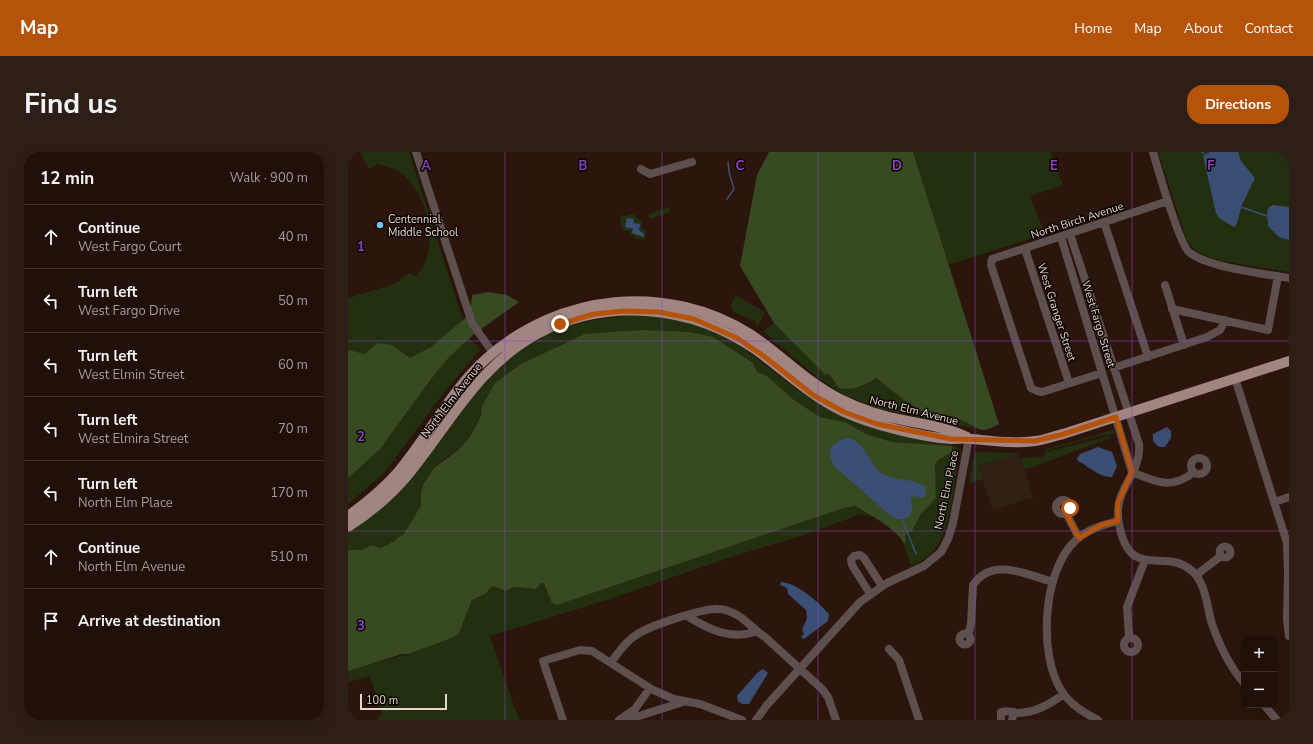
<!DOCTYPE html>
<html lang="en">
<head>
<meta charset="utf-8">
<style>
  :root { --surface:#201009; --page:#2d1e17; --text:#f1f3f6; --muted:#a29d9c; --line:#3d302a; --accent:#b45309 }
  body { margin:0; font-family:"Nunito Sans",sans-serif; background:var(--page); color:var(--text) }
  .controls { position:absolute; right:12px; bottom:12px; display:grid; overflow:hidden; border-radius:8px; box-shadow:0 4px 16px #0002 }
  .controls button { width:36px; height:36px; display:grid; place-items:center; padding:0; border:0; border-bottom:1px solid var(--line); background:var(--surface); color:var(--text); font:20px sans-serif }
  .scale { position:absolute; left:12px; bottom:10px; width:87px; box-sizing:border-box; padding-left:4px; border:2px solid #e5d5ce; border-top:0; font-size:11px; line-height:14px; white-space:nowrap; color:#e5d5ce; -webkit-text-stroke:3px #0d0502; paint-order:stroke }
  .stop { position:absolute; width:12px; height:12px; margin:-9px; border:3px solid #b45309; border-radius:50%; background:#fff }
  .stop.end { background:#b45309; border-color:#fff; box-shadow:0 1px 4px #0008 }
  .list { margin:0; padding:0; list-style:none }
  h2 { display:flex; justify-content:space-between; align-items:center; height:52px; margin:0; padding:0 16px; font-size:17px }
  h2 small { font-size:13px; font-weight:400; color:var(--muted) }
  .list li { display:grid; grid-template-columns:26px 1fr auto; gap:12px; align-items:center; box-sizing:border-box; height:64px; padding:0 16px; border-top:1px solid var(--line) }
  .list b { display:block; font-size:15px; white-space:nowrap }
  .list p { margin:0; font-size:13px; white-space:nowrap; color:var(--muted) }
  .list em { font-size:13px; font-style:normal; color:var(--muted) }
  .icon { flex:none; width:22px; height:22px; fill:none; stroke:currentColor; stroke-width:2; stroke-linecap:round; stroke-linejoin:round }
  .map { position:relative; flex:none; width:941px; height:568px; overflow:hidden; border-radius:16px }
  header { display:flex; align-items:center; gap:24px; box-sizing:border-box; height:56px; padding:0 20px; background:var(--accent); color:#fff }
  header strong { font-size:19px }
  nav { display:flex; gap:22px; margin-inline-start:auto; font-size:14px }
  .intro { display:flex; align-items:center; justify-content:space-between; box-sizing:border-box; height:96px; padding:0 24px }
  h1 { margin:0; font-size:28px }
  .button { padding:10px 18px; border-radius:16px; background:var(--accent); color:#fff; font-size:14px; font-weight:700 }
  main { display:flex; gap:24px; padding:0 24px }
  aside { flex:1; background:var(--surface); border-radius:16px; box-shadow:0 4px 16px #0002 }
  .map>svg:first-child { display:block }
  .industrial { fill:#2f1f15 }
  .green { fill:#223010 }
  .forest { fill:#374a21 }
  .water { fill:#3b4e74 }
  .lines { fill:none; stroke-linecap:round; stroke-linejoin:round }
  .stream { stroke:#3b4e74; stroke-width:1.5 }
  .minor { stroke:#5e504f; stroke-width:8 }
  .major { stroke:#a08583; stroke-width:10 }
  .route { stroke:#b45309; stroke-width:5 }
  .grid { fill:none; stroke:#8b45c1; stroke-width:1; stroke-opacity:0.55 }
  .poi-dot { fill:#6dc2f3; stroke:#0d0502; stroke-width:1.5 }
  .labels { text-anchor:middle; stroke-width:3; stroke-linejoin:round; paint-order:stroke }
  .poi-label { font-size:11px; fill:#e5d5ce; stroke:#0d0502; text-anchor:start }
  .street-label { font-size:11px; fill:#e5d5ce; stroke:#0d0502 }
  .grid-label { font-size:13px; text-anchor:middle; font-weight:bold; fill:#8b45c1; stroke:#0d0502; stroke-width:3; stroke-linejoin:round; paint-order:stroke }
</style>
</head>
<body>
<header>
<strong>Map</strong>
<nav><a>Home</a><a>Map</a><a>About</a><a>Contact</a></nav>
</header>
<div class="intro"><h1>Find us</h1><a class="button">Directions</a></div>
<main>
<aside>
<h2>12 min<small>Walk · 900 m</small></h2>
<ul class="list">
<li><svg class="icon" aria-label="ahead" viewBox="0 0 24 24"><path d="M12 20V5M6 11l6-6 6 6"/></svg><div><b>Continue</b><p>West Fargo Court</p></div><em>40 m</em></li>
<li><svg class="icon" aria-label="left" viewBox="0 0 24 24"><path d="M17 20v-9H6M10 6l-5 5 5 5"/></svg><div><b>Turn left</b><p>West Fargo Drive</p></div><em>50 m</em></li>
<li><svg class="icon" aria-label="left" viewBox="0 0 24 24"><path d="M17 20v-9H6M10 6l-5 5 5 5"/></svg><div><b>Turn left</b><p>West Elmin Street</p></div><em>60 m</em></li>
<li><svg class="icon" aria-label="left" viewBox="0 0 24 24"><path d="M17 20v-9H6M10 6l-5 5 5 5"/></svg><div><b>Turn left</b><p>West Elmira Street</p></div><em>70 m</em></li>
<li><svg class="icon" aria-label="left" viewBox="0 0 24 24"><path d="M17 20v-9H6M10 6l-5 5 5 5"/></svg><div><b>Turn left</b><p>North Elm Place</p></div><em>170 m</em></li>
<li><svg class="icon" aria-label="ahead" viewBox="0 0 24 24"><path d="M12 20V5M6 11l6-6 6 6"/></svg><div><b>Continue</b><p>North Elm Avenue</p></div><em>510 m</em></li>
<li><svg class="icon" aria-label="arrive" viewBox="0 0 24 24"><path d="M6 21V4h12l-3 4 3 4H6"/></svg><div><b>Arrive at destination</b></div></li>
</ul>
</aside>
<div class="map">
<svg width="941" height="568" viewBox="0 0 941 568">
  <rect width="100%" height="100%" fill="#2b150c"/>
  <path class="industrial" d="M671,301l14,44 -40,13 -15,-44z"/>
  <path class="green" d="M12,0h49l59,184 12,14 -35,41 -60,81 -37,32v-206l46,-14 17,-12 2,4h3c26,-25 11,-85 -16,-104 -7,-4 -15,-6 -23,-8l-6,4h-3z
    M565,0h138l12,33 -33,11 15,38 -97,31z
    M810,0h131v120c-22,-4 -70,-9 -89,-19 -7,-3 -10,-9 -14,-15z
    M321,55l2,5 -21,7 -2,-5z
    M280,62l7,1 2,4 5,1 -1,7 5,4 -1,9 -11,-2v-3h-5l1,-4 -8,-1v-5l-2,-1 1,-9 7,1z
    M387,143l30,17 -7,14 -3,-1 1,-3 -23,-10 -2,-6z
    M297,163l32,4 39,13 22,12 61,47 38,23 120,33 2,7c-5,29 -7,76 -27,98 -6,7 -13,10 -21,14l-7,-22 2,-4 -1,-6 7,-3 9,-17 15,-16 -1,-33 3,-5 14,-8 -5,-7 -13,1 -42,-4 -26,-8 -21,-12 -25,-5 -26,-17 -27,-24 -126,-46c-37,3 -123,25 -146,54 -13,16 -14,37 -26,54 -10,13 -24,19 -35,30 -5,5 -12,16 -13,24 0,5 2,9 0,15 -4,10 -13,18 -18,28l-5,2 -3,4 -15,7 -3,-1 -15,3h-14v-17l12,-8 126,-147c53,-47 88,-60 159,-63z
    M426,171l51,52 4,-1 10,14 22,-1 14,-9c11,7 47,37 56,39 17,4 29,-3 43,11l-94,-19 -36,-14 -29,-19 -52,-45z
    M764,278l3,1 -1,3 -15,2 -54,15 1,-2 47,-13 3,1 2,-3z
    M762,284v2l-85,32 -4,-12 22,-1 2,-5z
    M628,300h2l41,1 -41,13 5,13 -14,5 5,-29z
    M507,354l19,11 -13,-3 -54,20 -73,22 -127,44 -117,36 29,84h-142l5,-7 -12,-37 -22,6 1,-13 59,-15 51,-21 13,-33 15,-7 1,-3 5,-4 13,5 10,-4 17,2 8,-6h4l12,22 287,-97z"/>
  <path class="forest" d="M421,0h144l86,272c-17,9 -16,7 -30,0 -4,-3 -8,-4 -12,-6 -21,12 -64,-27 -81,-40 -15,9 -20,12 -37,10l-10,-14 -4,1 -51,-52 -34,-57 17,-91z
    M140,140l19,3 12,7 -46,33 -24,22 -18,22 -51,70 -32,29v-128l17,4 12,-11 15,2 18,13 21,-11 39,-33 2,-19z
    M293,178l48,2 24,5 40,26 4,9 10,4 27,24 26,17 25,5 21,12 26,8 60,4v6l-14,8 -3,5 1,33 -15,16 -9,17 -7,3 1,6 -2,4c-4,-13 -37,-31 -49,-38l-11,2 -287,97 -5,-2 -8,-20h-3l-5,6 -21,-2 -9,4 -13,-5 -5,4 -1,3 -15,7 -13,33 -5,4 -46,17h-6l-54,17v-121h14c8,-5 9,-6 18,-2l15,-7 3,-4 5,-2 18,-29v-14l3,-9 10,-15 24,-18 11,-12 7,-12 5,-11 1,-9 13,-23 24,-18 66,-31z"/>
  <path class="water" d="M862,0h28l3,9 14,17 -13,27 -6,21 -2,1 -15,-9 -3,-5 -13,-57z
    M925,53l16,2v33l-10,-3 -11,-11 -1,-14 2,-5z
    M279,66l7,1 -1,4 7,1 -1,6 5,4v3l-12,-4 1,-4 -8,-2z
    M819,275l4,4v7l-6,9h-6l-6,-6v-7z
    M498,286c17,0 22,23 33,33 13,12 33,5 46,16l1,5 -2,6 -11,-2 -2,1c-1,4 1,6 1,10 0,13 -10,15 -20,10l-57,-50c-9,-15 -6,-23 11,-29z
    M750,295l14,5 5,14 -5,11c-12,1 -24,-11 -34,-16l-1,-2 3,-5z
    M433,430c17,1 37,20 48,32l-1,7 -24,18 -3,-2 3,-3 -2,-4 5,-12 -1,-8 -18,-16 -1,-6 -7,-3z
    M415,517l5,4 -19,31h-7l-4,-3 -1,-5 20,-23z"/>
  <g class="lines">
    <path class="stream" d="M854,0l2,2
      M379,47l7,-10 -5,-17 -1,-10
      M893,55l26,9
      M555,369l13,33"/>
    <path class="minor" d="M68,0l56,171 21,30
      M805,0c5,17 26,91 36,100 17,15 76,22 100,26
      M293,17l9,5 42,-12
      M756,70l44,135
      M722,82l69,210c3,31 -27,44 -20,80 11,59 45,22 73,47 14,12 15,37 20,53 7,20 18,43 32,59
      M713,85l71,235
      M677,97l44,134
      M817,133l19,60
      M824,157l96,21 10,-54
      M765,216l94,-31 13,-7 5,-10
      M754,221l-60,19 -5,-1 -6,-3 -40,-123 1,-6 176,-58
      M887,226l52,165 1,30 -1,46 2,17
      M843 314a8 8 0 1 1 16 0a8 8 0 1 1-16 0Z
      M784,320c24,10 40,18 62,0
      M708 355a7 7 0 1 1 14 0a7 7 0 1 1-14 0Z
      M926,350l15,-5
      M718,361l13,25
      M871.5 400a5.5 5.5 0 1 1 11 0a5.5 5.5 0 1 1-11 0Z
      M848,423l25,-19
      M522,442l-18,-29 -1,-5 3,-4 6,-1 4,3 18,28
      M339,464c21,13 43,24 68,16
      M611.5 487a5.5 5.5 0 1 1 11 0a5.5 5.5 0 1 1-11 0Z
      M620,483l3,-11 2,-39c19,-29 55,-10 80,-3
      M781,485l-2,-30 18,-47
      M776 493a7 7 0 1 1 14 0a7 7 0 1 1-14 0Z
      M541,497l10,11 20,60
      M263,510c9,-11 16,-22 28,-29 14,-8 64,-25 79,-24 5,0 11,2 15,4 13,5 20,17 32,24l57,52 6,8 8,23
      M916,553l13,15
      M215,568l-20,-59 37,-11 12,1 61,39 21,9 26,5 42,16
      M271,568l16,-11 15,-21
      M278,568l57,-18
      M408,568l11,-15 93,-103 27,-19 37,-17 17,-14 7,-13 5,-16 16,-85
      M653,568v-8c7,-2 10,0 16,1 18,0 33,-9 47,-19
      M664,568l2,-8
      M750,568c-14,-7 -29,-16 -37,-30 -23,-37 -18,-119 14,-149 12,-12 28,-16 43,-20"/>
    <path class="major" d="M0,364c18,-13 35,-27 50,-44 31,-37 53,-82 89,-114 73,-65 180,-76 263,-24 31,20 56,48 90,65 20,10 41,17 63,21 23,5 44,7 64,17
      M0,375c22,-14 43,-32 60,-52 41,-50 70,-109 129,-141 70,-37 155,-29 219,16 29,21 53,45 86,61 27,13 79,26 109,28 7,0 14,-1 21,0 21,2 42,5 63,2 9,-1 19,-5 28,-7l226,-73"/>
  </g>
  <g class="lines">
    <path class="route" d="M212,172l34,-10 30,-3 35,1 35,7 43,19 28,19 48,38 31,17 33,12 74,15 84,2 29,-7 52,-17 16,55 -14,30v19l-17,4 -22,13 -13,-25 4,-5"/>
  </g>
  <path class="grid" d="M157,0v568M314,0v568M470,0v568M627,0v568M784,0v568M0,189h941M0,379h941"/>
  <circle class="poi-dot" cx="32" cy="73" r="4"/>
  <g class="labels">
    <g class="poi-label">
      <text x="40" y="71">Centennial<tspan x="40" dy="13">Middle School</tspan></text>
    </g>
    <g class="street-label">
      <text transform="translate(729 68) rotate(-18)" y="4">North Birch Avenue</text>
      <text transform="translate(709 160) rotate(72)" y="4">West Granger Street</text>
      <text transform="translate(751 172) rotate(73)" y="4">West Fargo Street</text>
      <text transform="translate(103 248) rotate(-52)" y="4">North Elm Avenue</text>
      <text transform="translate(566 258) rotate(14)" y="4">North Elm Avenue</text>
      <text transform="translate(598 338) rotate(-78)" y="4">North Elm Place</text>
    </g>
  </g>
  <g class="grid-label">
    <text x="78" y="18">A</text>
    <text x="235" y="18">B</text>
    <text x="392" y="18">C</text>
    <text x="549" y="18">D</text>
    <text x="706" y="18">E</text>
    <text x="863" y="18">F</text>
    <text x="13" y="99">1</text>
    <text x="13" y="289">2</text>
    <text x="13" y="478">3</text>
  </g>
</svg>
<div class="controls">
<button>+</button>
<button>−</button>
</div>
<div class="scale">100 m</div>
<div class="stop" style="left:722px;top:356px"></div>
<div class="stop end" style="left:212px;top:172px"></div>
</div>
</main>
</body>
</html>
